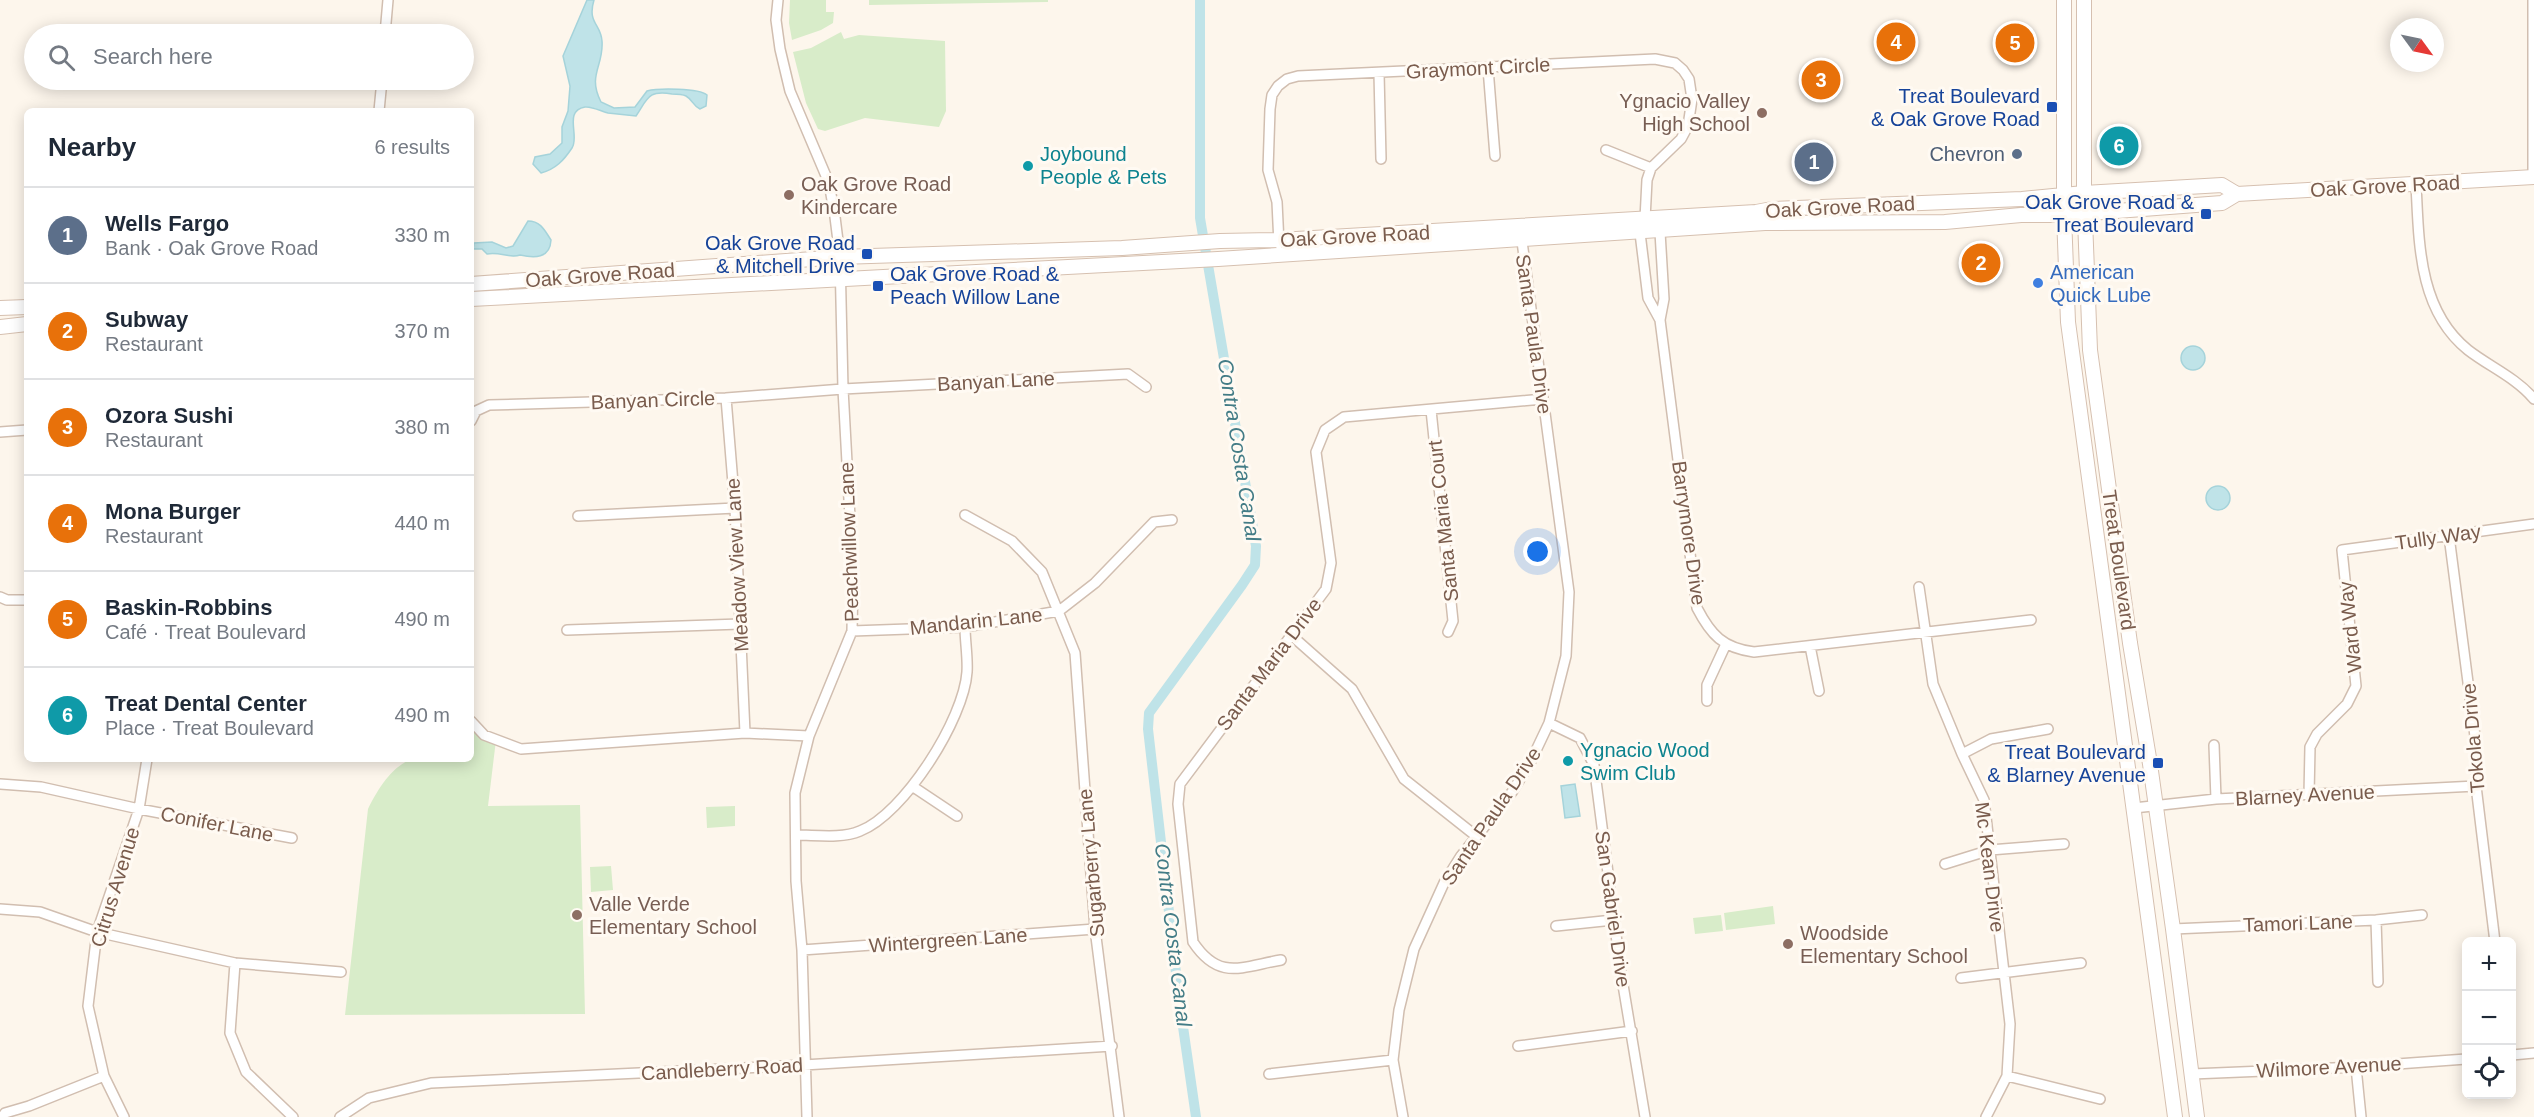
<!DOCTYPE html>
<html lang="en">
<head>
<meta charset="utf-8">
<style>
  :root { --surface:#fff; --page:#f2f2f3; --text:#1f2937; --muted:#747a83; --line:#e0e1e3; --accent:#7c3aed }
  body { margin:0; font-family:Helvetica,sans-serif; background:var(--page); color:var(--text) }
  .controls { position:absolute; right:18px; bottom:18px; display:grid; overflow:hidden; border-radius:9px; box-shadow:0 3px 15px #0003 }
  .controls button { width:54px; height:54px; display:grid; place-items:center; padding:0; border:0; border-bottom:2px solid var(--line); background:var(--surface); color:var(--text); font:30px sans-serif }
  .compass { position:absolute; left:2390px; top:18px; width:54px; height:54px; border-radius:50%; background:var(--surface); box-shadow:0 3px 15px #0003; rotate:123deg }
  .you { position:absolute; left:1538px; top:552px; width:21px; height:21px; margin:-15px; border:4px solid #fff; border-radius:50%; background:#1a73e8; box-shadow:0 0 0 9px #1a73e833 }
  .badge { display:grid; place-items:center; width:39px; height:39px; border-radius:50%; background:var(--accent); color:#fff; font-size:20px; font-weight:700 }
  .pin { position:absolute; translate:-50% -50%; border:3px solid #fff; box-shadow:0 2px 6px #0006 }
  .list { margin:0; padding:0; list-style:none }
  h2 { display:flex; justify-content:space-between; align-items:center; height:78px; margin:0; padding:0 24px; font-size:26px }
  h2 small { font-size:20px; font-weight:400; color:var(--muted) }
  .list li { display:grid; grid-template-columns:39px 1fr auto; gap:18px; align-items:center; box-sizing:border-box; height:96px; padding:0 24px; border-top:2px solid var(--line) }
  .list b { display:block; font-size:22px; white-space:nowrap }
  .list p { margin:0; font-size:20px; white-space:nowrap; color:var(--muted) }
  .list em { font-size:20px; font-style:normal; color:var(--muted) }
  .icon { flex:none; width:33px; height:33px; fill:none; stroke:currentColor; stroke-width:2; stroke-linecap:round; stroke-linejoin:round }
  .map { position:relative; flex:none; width:2534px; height:1117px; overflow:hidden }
  .search { position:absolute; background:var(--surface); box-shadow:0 3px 15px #0003; left:24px; top:24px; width:450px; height:66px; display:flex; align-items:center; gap:15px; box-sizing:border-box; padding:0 21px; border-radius:33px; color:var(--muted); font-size:22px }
  .panel { position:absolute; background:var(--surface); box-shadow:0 3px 15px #0003; left:24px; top:108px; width:450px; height:654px; border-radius:9px }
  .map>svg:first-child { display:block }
  .green { fill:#d8ecc9 }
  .water { fill:#bfe3e8; stroke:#a5d3da; stroke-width:1.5 }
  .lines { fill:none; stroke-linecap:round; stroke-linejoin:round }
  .canal { stroke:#bfe3e8; stroke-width:10 }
  .minor-casing { stroke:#d1beb0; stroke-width:12 }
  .secondary-casing { stroke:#d6c0b0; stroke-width:16 }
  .minor { stroke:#fff; stroke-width:9 }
  .secondary { stroke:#fff; stroke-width:14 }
  .transit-dot { fill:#1a4fb4; stroke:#fffaf3; stroke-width:2 }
  .education-dot { fill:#8d6e63; stroke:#fffaf3; stroke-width:2 }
  .service-dot { fill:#5c6f8a; stroke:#fffaf3; stroke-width:2 }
  .culture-dot { fill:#0f9aa8; stroke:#fffaf3; stroke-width:2 }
  .shop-dot { fill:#3f7fe0; stroke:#fffaf3; stroke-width:2 }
  .labels { text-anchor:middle; stroke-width:6; stroke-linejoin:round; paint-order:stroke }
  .street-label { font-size:20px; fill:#7a5c4d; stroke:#fffaf3 }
  .transit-label { font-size:20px; fill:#164399; stroke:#fffaf3; text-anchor:end }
  .education-label { font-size:20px; fill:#785e54; stroke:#fffaf3; text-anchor:start }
  .culture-label { font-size:20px; fill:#0d838f; stroke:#fffaf3; text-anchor:start }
  .service-label { font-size:20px; fill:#4e5e75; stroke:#fffaf3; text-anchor:end }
  .shop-label { font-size:20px; fill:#366cbe; stroke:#fffaf3; text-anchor:start }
  .water-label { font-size:21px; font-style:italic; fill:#437c86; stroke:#fffaf3 }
</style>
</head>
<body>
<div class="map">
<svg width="2534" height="1117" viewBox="0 0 2534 1117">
  <rect width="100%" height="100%" fill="#fdf6ec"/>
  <path class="green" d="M790,0h36v12h8l-1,11 -12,7 -29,10 -3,-17z
    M869,0h179v2l-179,3z
    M841,32l3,7 15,-4 86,6 1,70 -7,16 -74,-9 -40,13 -7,-2 -12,-26 -13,-51 18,-4z
    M471,722l25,18 -8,66 92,-1 5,209 -240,1 23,-206c9,-18 24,-45 46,-50 17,-4 40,0 57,0z
    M735,806v20l-28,2 -1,-21z
    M611,866l2,24 -22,2 -1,-25z
    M1773,906l2,18 -49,6 -2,-17z
    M1721,915l2,16 -28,3 -2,-16z"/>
  <path class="water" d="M587,0h7c-7,23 7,24 8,41 2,25 -15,34 -1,61l13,6 21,-1 12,-16c11,-3 52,-3 60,4l-1,11 -6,3c-7,-3 -7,-9 -14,-13 -4,-2 -10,-2 -14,-2 -24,-4 -24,4 -36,22 -10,-1 -19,-2 -28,-3 -7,-2 -17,-7 -23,-6 -22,4 -5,29 -13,41 -8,12 -16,21 -31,25l-8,-9 2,-7 15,-3 12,-11v-16l6,-16 2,-25 -7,-30z
    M528,221c13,0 17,10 23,19 -1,19 -17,18 -31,15 -11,4 -20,-4 -33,-1l-5,-5h-9l1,-6 18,-1 14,6 7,-2z
    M2181 358a12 12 0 1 1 24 0a12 12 0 1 1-24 0Z
    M2206 498a12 12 0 1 1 24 0a12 12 0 1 1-24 0Z
    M1575,784l5,32 -15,2 -4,-32z"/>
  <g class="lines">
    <path class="canal" d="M1196,1117l-17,-118 -31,-270 1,-16 93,-128 13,-20 1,-19 -56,-328v-218"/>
    <g class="minor-casing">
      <path id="minor" d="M778,0l-2,20 4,29 10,42 39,92 6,34 5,40 3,132 10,184 -1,58 -43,105 -14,57 1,88 6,69 5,167
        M2533,0v177
        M385,34l3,-34
        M1488,68l7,88
        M1379,73l2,86
        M379,111l3,-31
        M1606,150l45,18
        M2416,184c3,58 2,126 52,166 22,17 47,27 66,49
        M1279,244l-2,-42 -9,-32 2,-61 2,-14 6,-9 9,-7 11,-3 357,-17 20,4 8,7 6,9 3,20 -4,27 -7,13 -30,29 -4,12 -2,39 -5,14 8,65 12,22 4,-21 -4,-67 -5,-5
        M1660,320l37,288c14,27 26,40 57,44l277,-32
        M726,398l9,110 10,225
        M1431,410l22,211 -5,11
        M471,421l5,-10 13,-6 237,-7 117,-9 285,-15 18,13
        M0,432l27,-2
        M965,515l47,26 30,31 33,81 20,276 24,188
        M578,516l157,-8
        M2449,536l27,208v42l19,156
        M1919,587l14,97 29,70 22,46 26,224 -3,52 -21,41
        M0,597l7,3h20
        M567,630l173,-6
        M852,631l113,-4 94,-16 36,-28 59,-61 18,-2
        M1291,635l61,54 52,90 72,57
        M1810,646l9,45
        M1707,701v-16l19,-41
        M471,721l13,14 37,14 224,-16 64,3
        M1549,723l31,15 14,27 27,208 24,144
        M2214,745l2,54
        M1962,754l29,-15 57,-10
        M0,784l41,3 98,22 153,29
        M912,786l45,30
        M2309,795l1,-48 7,-13 30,-30 9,-18 -14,-136 192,-26
        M2134,808l82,-9 260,-13
        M796,835c20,0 45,4 64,-4 44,-17 104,-112 107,-159 1,-14 -2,-31 -2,-45
        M1945,864l45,-14 74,-6
        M0,909l40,3 57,20 138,31 106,9
        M2376,920l2,62
        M1556,926l57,-6
        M2173,929l203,-9 46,-5
        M802,950l293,-21
        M1281,960c-40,7 -62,21 -88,-18l-15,-138 2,-20 146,-195 5,-26 -15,-111 9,-22 19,-13 199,-18
        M235,963l-5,70 16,39 47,45
        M1961,978l120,-15
        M1518,1046l114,-15
        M2512,1055l22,-2
        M2356,1067l5,50
        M1269,1074l124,-14
        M2192,1074l164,-7 110,-8
        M2007,1076l93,23
        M2,1117l3,-4 24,-7 75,-30
        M124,1117l-20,-41 -16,-70 9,-74 42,-123 8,-50
        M340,1117l29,-19 62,-15 373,-18 308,-19
        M1403,1117l-10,-57 6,-50 15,-61 30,-66 17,-27 51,-64 19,-31 18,-38 17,-67 3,-64 -48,-358"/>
    </g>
    <g class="secondary-casing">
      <path id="secondary" d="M2064,0v215l4,107 107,795
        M2084,0v193l6,157 40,293 20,121 23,165 24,188
        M471,284l369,-27 282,-9 98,-7 59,-1 477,-28 16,-3 250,-10 62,-6 138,-8 15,9
        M471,299l747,-40 547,-36 180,-1 76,-7h43l158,-12 15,-9 297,-17
        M0,308l27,-1
        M0,327l27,-3"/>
    </g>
    <use href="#minor" class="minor"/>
    <use href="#secondary" class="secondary"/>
  </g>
  <g class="transit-dot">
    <rect x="2046" y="101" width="12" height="12" rx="3"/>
    <rect x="2200" y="208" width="12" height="12" rx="3"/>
    <rect x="861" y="248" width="12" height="12" rx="3"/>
    <rect x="872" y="280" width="12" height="12" rx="3"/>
    <rect x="2152" y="757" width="12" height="12" rx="3"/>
  </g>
  <g class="education-dot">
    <circle cx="1762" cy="113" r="6"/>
    <circle cx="789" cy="195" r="6"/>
    <circle cx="577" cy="915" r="6"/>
    <circle cx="1788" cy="944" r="6"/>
  </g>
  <circle class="service-dot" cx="2017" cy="154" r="6"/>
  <g class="culture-dot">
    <circle cx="1028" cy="166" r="6"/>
    <circle cx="1568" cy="761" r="6"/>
  </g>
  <circle class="shop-dot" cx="2038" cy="283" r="6"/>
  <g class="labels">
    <g class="street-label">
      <text transform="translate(1478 68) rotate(-3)" y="7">Graymont Circle</text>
      <text transform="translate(2385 186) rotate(-3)" y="7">Oak Grove Road</text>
      <text transform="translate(1840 207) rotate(-3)" y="7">Oak Grove Road</text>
      <text transform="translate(1355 236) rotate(-3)" y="7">Oak Grove Road</text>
      <text transform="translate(600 275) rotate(-4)" y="7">Oak Grove Road</text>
      <text transform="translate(1534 334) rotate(82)" y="7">Santa Paula Drive</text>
      <text transform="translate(996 381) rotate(-3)" y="7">Banyan Lane</text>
      <text transform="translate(653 400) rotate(-2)" y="7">Banyan Circle</text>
      <text transform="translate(1443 521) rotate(-96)" y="7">Santa Maria Court</text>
      <text transform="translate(1689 533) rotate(82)" y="7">Barrymore Drive</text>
      <text transform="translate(2438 537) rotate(-8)" y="7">Tully Way</text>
      <text transform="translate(849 542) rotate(-92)" y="7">Peachwillow Lane</text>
      <text transform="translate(2119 560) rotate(82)" y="7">Treat Boulevard</text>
      <text transform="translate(737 565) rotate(-93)" y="7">Meadow View Lane</text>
      <text transform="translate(976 621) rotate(-6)" y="7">Mandarin Lane</text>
      <text transform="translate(2350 627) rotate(-96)" y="7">Ward Way</text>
      <text transform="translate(1269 664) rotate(-53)" y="7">Santa Maria Drive</text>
      <text transform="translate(2473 738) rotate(-95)" y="7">Tokola Drive</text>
      <text transform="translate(2305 795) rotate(-3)" y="7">Blarney Avenue</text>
      <text transform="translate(1491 816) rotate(-56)" y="7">Santa Paula Drive</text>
      <text transform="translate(217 824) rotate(11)" y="7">Conifer Lane</text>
      <text transform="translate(1091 863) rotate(-95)" y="7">Sugarberry Lane</text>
      <text transform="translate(1990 867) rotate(83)" y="7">Mc Kean Drive</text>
      <text transform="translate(115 887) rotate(-73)" y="7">Citrus Avenue</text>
      <text transform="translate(1613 909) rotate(82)" y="7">San Gabriel Drive</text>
      <text transform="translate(2298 923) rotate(-2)" y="7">Tamori Lane</text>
      <text transform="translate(948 940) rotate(-4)" y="7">Wintergreen Lane</text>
      <text transform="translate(2329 1067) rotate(-3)" y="7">Wilmore Avenue</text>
      <text transform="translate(722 1069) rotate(-3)" y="7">Candleberry Road</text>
    </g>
    <g class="transit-label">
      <text x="2040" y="103">Treat Boulevard<tspan x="2040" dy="23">&amp; Oak Grove Road</tspan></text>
      <text x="2194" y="209">Oak Grove Road &amp;<tspan x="2194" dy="23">Treat Boulevard</tspan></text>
      <text x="855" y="250">Oak Grove Road<tspan x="855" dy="23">&amp; Mitchell Drive</tspan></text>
      <text x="890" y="281" text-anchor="start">Oak Grove Road &amp;<tspan x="890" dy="23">Peach Willow Lane</tspan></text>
      <text x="2146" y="759">Treat Boulevard<tspan x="2146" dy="23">&amp; Blarney Avenue</tspan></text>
    </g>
    <g class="education-label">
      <text x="1750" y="108" text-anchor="end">Ygnacio Valley<tspan x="1750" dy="23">High School</tspan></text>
      <text x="801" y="191">Oak Grove Road<tspan x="801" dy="23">Kindercare</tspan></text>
      <text x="589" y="911">Valle Verde<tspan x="589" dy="23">Elementary School</tspan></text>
      <text x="1800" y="940">Woodside<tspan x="1800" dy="23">Elementary School</tspan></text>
    </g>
    <g class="culture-label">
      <text x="1040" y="161">Joybound<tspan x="1040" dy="23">People &amp; Pets</tspan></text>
      <text x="1580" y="757">Ygnacio Wood<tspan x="1580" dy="23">Swim Club</tspan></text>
    </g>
    <g class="service-label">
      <text x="2005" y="161">Chevron</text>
    </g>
    <g class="shop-label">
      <text x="2050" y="279">American<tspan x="2050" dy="23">Quick Lube</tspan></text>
    </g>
    <g class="water-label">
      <text transform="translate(1239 450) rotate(81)" y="7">Contra Costa Canal</text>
      <text transform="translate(1173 935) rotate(83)" y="7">Contra Costa Canal</text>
    </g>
  </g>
</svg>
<div class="controls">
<button>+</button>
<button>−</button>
<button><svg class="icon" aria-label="locate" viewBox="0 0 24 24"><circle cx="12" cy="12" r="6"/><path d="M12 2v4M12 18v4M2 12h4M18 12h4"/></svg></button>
</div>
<svg class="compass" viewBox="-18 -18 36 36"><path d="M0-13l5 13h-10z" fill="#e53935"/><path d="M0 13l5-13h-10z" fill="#747a83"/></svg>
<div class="you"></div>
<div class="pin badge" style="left:1814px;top:162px;background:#5c6f8a">1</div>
<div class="pin badge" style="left:1981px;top:263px;background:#e8710a">2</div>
<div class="pin badge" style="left:1821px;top:80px;background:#e8710a">3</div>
<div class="pin badge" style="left:1896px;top:42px;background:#e8710a">4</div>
<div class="pin badge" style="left:2015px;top:43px;background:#e8710a">5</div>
<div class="pin badge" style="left:2119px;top:146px;background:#0f9aa8">6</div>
<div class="search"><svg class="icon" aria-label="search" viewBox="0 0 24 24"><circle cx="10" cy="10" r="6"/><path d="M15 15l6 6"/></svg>Search here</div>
<section class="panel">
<h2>Nearby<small>6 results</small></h2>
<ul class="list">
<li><span class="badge" style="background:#5c6f8a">1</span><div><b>Wells Fargo</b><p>Bank · Oak Grove Road</p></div><em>330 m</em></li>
<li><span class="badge" style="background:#e8710a">2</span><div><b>Subway</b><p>Restaurant</p></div><em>370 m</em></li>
<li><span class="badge" style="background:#e8710a">3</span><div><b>Ozora Sushi</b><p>Restaurant</p></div><em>380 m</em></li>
<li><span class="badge" style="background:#e8710a">4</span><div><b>Mona Burger</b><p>Restaurant</p></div><em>440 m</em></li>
<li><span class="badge" style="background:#e8710a">5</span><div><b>Baskin-Robbins</b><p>Café · Treat Boulevard</p></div><em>490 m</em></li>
<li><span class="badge" style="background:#0f9aa8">6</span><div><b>Treat Dental Center</b><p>Place · Treat Boulevard</p></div><em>490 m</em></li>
</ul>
</section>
</div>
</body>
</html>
